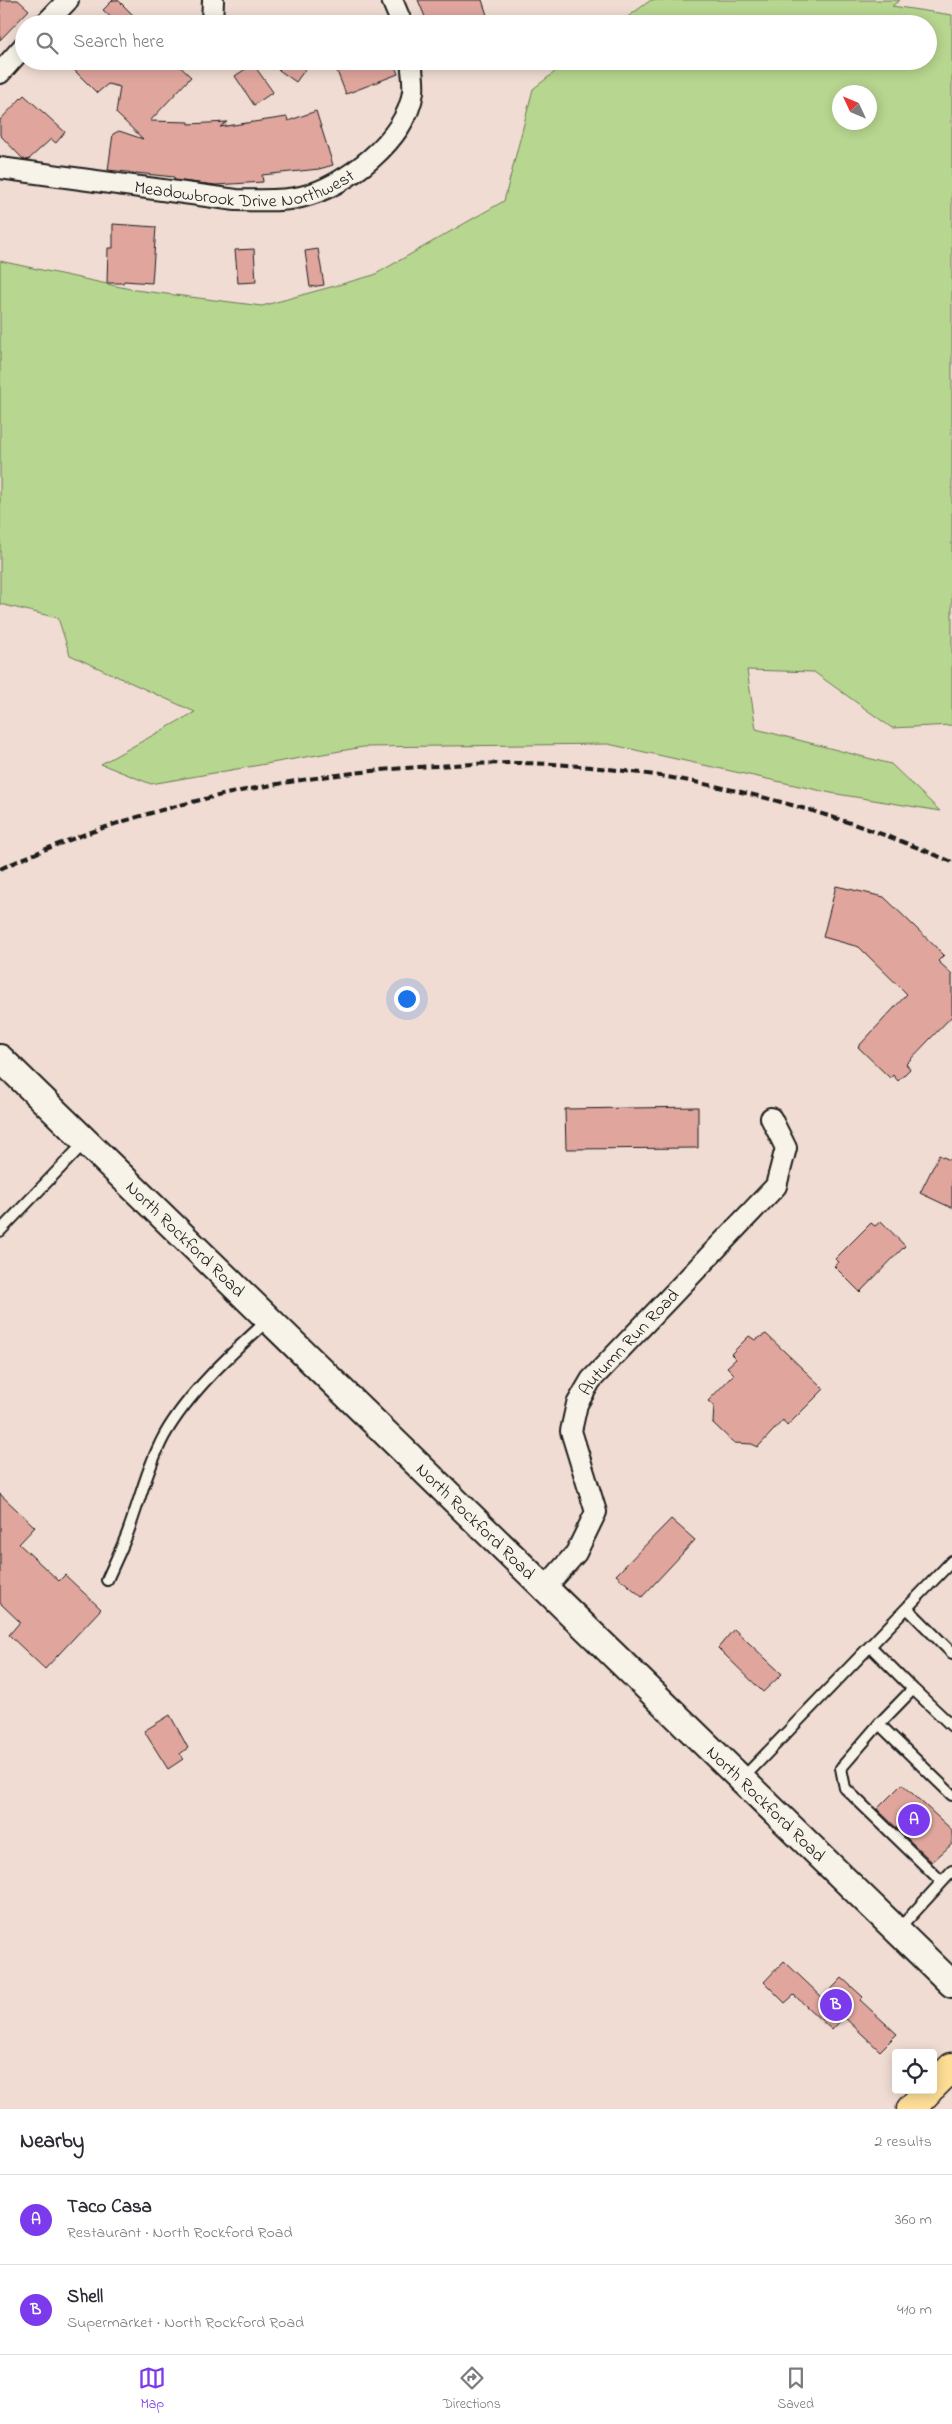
<!DOCTYPE html>
<html lang="en">
<head>
<meta charset="utf-8">
<style>
  :root { --surface:#fff; --page:#f2f2f3; --text:#2b2b33; --muted:#7c7c81; --line:#e1e1e2; --accent:#7c3aed }
  body { margin:0; font-family:"Indie Flower",sans-serif; background:var(--page); color:var(--text) }
  .controls { position:absolute; right:15px; bottom:15px; display:grid; overflow:hidden; border-radius:5px; box-shadow:0 2px 12px #0003 }
  .controls button { width:45px; height:45px; display:grid; place-items:center; padding:0; border:0; border-bottom:1px solid var(--line); background:var(--surface); color:var(--text); font:25px sans-serif }
  .compass { position:absolute; left:832px; top:85px; width:45px; height:45px; border-radius:50%; background:var(--surface); box-shadow:0 2px 12px #0003; rotate:314deg }
  .you { position:absolute; left:406px; top:998px; width:18px; height:18px; margin:-12px; border:4px solid #fff; border-radius:50%; background:#1a73e8; box-shadow:0 0 0 8px #1a73e833 }
  .badge { display:grid; place-items:center; width:32px; height:32px; border-radius:50%; background:var(--accent); color:#fff; font-size:16px; font-weight:700 }
  .pin { position:absolute; translate:-50% -50%; border:2px solid #fff; box-shadow:0 1px 5px #0006 }
  .list { margin:0; padding:0; list-style:none }
  h2 { display:flex; justify-content:space-between; align-items:center; height:65px; margin:0; padding:0 20px; font-size:21px }
  h2 small { font-size:16px; font-weight:400; color:var(--muted) }
  .list li { display:grid; grid-template-columns:32px 1fr auto; gap:15px; align-items:center; box-sizing:border-box; height:90px; padding:0 20px; border-top:1px solid var(--line) }
  .list b { display:block; font-size:19px; white-space:nowrap }
  .list p { margin:0; font-size:16px; white-space:nowrap; color:var(--muted) }
  .list em { font-size:16px; font-style:normal; color:var(--muted) }
  .icon { flex:none; width:28px; height:28px; fill:none; stroke:currentColor; stroke-width:2; stroke-linecap:round; stroke-linejoin:round }
  .map { position:relative; flex:none; width:952px; height:2109px; overflow:hidden }
  .search { position:absolute; background:var(--surface); box-shadow:0 2px 12px #0003; left:15px; right:15px; top:15px; height:55px; display:flex; align-items:center; gap:12px; box-sizing:border-box; padding:0 18px; border-radius:28px; color:var(--muted); font-size:19px }
  .sheet { height:245px; background:var(--surface) }
  nav { display:flex; justify-content:space-around; align-items:center; box-sizing:border-box; height:70px; border-top:1px solid var(--line); background:var(--surface); font-size:14px; color:var(--muted) }
  nav a { display:grid; justify-items:center; gap:2px }
  nav .on { color:var(--accent) }
  .map>svg:first-child { display:block }
  .green { fill:#b7d68f; stroke:#6a7956; fill-rule:evenodd }
  .building { fill:#e0a69e; stroke:#1c1c1c }
  .lines { fill:none; stroke-linecap:round; stroke-linejoin:round }
  .service-casing { stroke:#1c1c1c; stroke-width:14 }
  .minor-casing { stroke:#1c1c1c; stroke-width:24 }
  .tertiary-casing { stroke:#1c1c1c; stroke-width:30 }
  .primary-casing { stroke:#1c1c1c; stroke-width:31 }
  .service { stroke:#f7f3e8; stroke-width:10 }
  .minor { stroke:#f7f3e8; stroke-width:20 }
  .tertiary { stroke:#f7f3e8; stroke-width:26 }
  .primary { stroke:#fedd96; stroke-width:28 }
  .rail { stroke:#1c1c1c; stroke-width:4; stroke-dasharray:8 4; stroke-linecap:butt }
  .labels { text-anchor:middle; stroke-width:4; stroke-linejoin:round; paint-order:stroke }
  .street-label { font-size:18px; fill:#1c1c1c; stroke:#f7f3e8 }
</style>
</head>
<body>
<div class="map">
<svg width="952" height="2109" viewBox="0 0 952 2109">
  <rect width="100%" height="100%" fill="#f0dcd2"/>
  <filter id="ink" filterUnits="userSpaceOnUse"><feTurbulence type="fractalNoise" baseFrequency=".02" numOctaves="2"/><feDisplacementMap in="SourceGraphic" scale="10" xChannelSelector="R" yChannelSelector="G"/><feConvolveMatrix kernelMatrix="1 2 1 2 8 2 1 2 1" color-interpolation-filters="sRGB"/></filter>
  <g filter="url(#ink)">
    <path class="green" d="M651,0h249l-8,6 60,9v710l-60,3 -78,-56 -67,-2 9,59 135,35 49,47 -109,-18 -223,-49 -245,3 -212,37 -50,-20 94,-52 -125,-57 -12,-37 -58,-14v-343l135,29 127,16 112,-31 130,-74 29,-112 36,-28h359v-37h-310zM840,92h30v30h-30z"/>
    <path class="building" d="M0,0h18l11,10 -29,30z
      M113,0h5l24,24h-24l-15,-14z
      M418,0h64l8,24h-62z
      M65,61h109l17,16 -41,44 39,1v2l38,-2 -7,5 67,-10 1,4 28,-10 17,54 -14,4 -57,6 1,7 -47,3 -42,-5v-3l-66,-7 5,-36 6,-3 24,8 -27,-26 4,-26 -12,-3 -11,9z
      M266,61h45l-15,21z
      M333,61h60l5,13 -52,20z
      M253,64l20,28 -19,13 -19,-29z
      M24,95l41,37 -9,11 -5,-4 -23,21 -5,-1 -23,-24v-15z
      M113,224l43,3 -4,56 -28,-2 -1,2h-16l1,-35h5z
      M254,249l2,33 -18,1 -3,-33z
      M318,249l6,36 -14,2 -5,-36z
      M836,886l48,11 60,58 -6,6 14,13v42l-46,48 4,5 -12,12 -5,-6 -3,3 -32,-31 49,-53 -48,-47 -36,-10z
      M698,1107v41l-132,1 -1,-40z
      M939,1155l13,6v47l-32,-15z
      M881,1221l24,25 -45,46 -26,-26 5,-4 -4,-3 36,-36 4,3z
      M766,1334l58,55 -37,37 -4,-6 -25,27 -6,-3 -18,-1 -21,-20 1,-17 -6,-5 26,-27 -7,-7 9,-8 -5,-5 18,-18 6,4z
      M0,1494l35,33 -16,17 40,37 6,-6 36,34 -56,60 -36,-34 11,-13 -20,-19z
      M671,1519l24,21 -53,57 -26,-22z
      M734,1629l48,45 -19,18 -45,-44z
      M170,1715l18,33 -8,5 3,6 -15,10 -24,-38z
      M902,1784l50,46v14l-20,18 -55,-53z
      M784,1961l39,37 19,-20 21,19 -3,3 37,34 -17,17 -36,-34 -12,13 -38,-35 -9,8 -21,-21z"/>
    <g class="lines">
      <g class="service-casing">
        <path id="service" d="M0,1231l86,-90
          M107,1580c7,-16 15,-32 21,-48 12,-33 20,-66 36,-96 24,-43 68,-83 104,-116
          M907,1608l45,45
          M870,1646l43,43 -34,35 73,71
          M913,1689l39,37
          M879,1724l-38,44 4,20 97,94
          M742,1779l210,-218
          M898,1930l54,-59"/>
      </g>
      <g class="minor-casing">
        <g id="minor">
          <path d="M392,0l10,24"/>
          <path d="M45,24l23,-24"/>
          <path d="M212,24l1,-24"/>
          <path d="M0,73l24,-27"/>
          <path id="s1" d="M0,168l236,32c21,0 44,2 65,-3 44,-10 106,-58 112,-105 1,-10 -1,-21 -2,-31"/>
          <path id="s2" d="M545,1588l31,-35 20,-41 -25,-81 6,-27 14,-24 185,-194 10,-38 -15,-30"/>
        </g>
      </g>
      <g class="tertiary-casing">
        <g id="tertiary">
          <path id="s3" d="M0,1058l952,926"/>
        </g>
      </g>
      <g class="primary-casing">
        <path id="primary" d="M933,2086l19,-19
          M911,2109l18,-19"/>
      </g>
      <use href="#service" class="service"/>
      <use href="#minor" class="minor"/>
      <use href="#tertiary" class="tertiary"/>
      <use href="#primary" class="primary"/>
      <path class="rail" d="M0,869c132,-61 275,-92 419,-102 49,-3 98,-6 148,-2 133,10 262,44 385,97"/>
    </g>
  </g>
  <g class="labels">
    <g class="street-label">
      <text dy="6" stroke="none"><textPath href="#s1" startOffset="248">Meadowbrook Drive Northwest</textPath></text>
      <text dy="6" stroke="none"><textPath href="#s3" startOffset="259">North Rockford Road</textPath></text>
      <text dy="6" stroke="none"><textPath href="#s2" startOffset="286">Autumn Run Road</textPath></text>
      <text dy="6" stroke="none"><textPath href="#s3" startOffset="664">North Rockford Road</textPath></text>
      <text dy="6" stroke="none"><textPath href="#s3" startOffset="1069">North Rockford Road</textPath></text>
    </g>
  </g>
</svg>
<div class="controls">
<button><svg class="icon" aria-label="locate" viewBox="0 0 24 24"><circle cx="12" cy="12" r="6"/><path d="M12 2v4M12 18v4M2 12h4M18 12h4"/></svg></button>
</div>
<svg class="compass" viewBox="-18 -18 36 36"><path d="M0-13l5 13h-10z" fill="#e53935"/><path d="M0 13l5-13h-10z" fill="#7c7c81"/></svg>
<div class="you"></div>
<div class="pin badge" style="left:914px;top:1820px">A</div>
<div class="pin badge" style="left:836px;top:2005px">B</div>
<div class="search"><svg class="icon" aria-label="search" viewBox="0 0 24 24"><circle cx="10" cy="10" r="6"/><path d="M15 15l6 6"/></svg>Search here</div>
</div>
<section class="sheet">
<h2>Nearby<small>2 results</small></h2>
<ul class="list">
<li><span class="badge">A</span><div><b>Taco Casa</b><p>Restaurant · North Rockford Road</p></div><em>360 m</em></li>
<li><span class="badge">B</span><div><b>Shell</b><p>Supermarket · North Rockford Road</p></div><em>410 m</em></li>
</ul>
</section>
<nav>
<a class="on"><svg class="icon" aria-label="map" viewBox="0 0 24 24"><path d="M3 6l6-2 6 2 6-2v14l-6 2-6-2-6 2zM9 4v14M15 6v14"/></svg>Map</a>
<a><svg class="icon" aria-label="directions" viewBox="0 0 24 24"><path d="M12 3l9 9-9 9-9-9zM9 14v-3h6M13 9l2 2-2 2"/></svg>Directions</a>
<a><svg class="icon" aria-label="saved" viewBox="0 0 24 24"><path d="M7 4h10v16l-5-4-5 4z"/></svg>Saved</a>
</nav>
</body>
</html>
